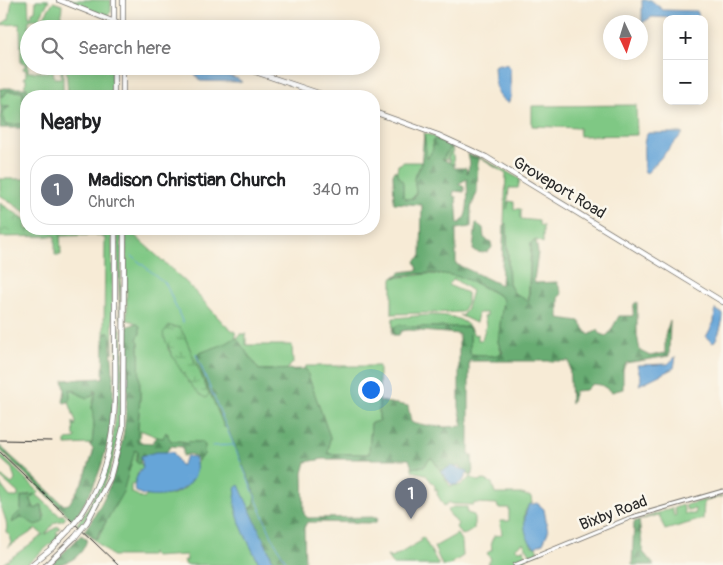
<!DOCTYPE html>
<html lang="en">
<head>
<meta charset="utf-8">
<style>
  :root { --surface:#fff; --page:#f6f6f6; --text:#202124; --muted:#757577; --line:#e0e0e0; --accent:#c8321e }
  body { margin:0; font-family:Pangolin,sans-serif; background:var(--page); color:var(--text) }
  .controls { position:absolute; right:15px; top:15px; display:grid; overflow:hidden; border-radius:10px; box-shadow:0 2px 12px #0003 }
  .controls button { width:45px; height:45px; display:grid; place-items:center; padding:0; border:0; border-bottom:1px solid var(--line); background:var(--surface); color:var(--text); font:25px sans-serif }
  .compass { position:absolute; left:603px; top:15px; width:45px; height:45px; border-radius:50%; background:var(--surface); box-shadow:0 2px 12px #0003; rotate:176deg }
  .you { position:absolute; left:370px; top:389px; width:18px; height:18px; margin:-12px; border:4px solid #fff; border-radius:50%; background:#1a73e8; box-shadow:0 0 0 8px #1a73e833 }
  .badge { display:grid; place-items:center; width:32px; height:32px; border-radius:50%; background:var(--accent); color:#fff; font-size:16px; font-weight:700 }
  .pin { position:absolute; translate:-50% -41px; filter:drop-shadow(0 1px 2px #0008) }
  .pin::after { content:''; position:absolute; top:26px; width:18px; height:15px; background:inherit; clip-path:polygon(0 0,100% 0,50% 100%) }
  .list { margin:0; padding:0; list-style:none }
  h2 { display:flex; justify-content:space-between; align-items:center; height:65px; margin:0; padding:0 20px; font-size:21px }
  h2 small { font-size:16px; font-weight:400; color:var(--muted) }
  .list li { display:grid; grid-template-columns:32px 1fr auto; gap:15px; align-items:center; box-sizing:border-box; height:70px; margin:0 10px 10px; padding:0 10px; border:1px solid var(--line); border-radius:20px }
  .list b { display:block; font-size:19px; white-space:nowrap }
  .list p { margin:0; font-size:16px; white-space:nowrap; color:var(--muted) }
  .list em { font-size:16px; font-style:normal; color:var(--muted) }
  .icon { flex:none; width:28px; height:28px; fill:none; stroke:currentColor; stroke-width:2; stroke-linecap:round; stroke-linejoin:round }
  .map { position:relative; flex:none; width:723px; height:565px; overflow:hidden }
  .search { position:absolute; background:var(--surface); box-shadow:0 2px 12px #0003; left:20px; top:20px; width:360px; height:55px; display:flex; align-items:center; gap:12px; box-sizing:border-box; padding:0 18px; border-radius:28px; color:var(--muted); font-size:19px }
  .panel { position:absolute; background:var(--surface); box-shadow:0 2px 12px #0003; left:20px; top:90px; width:360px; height:145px; border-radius:20px }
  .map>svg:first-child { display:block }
  .grass { fill:#7fc884; stroke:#557a58; fill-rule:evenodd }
  .forest { fill:url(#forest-firs); stroke:#496c4e; fill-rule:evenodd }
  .wetland { fill:url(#wetland-marsh); stroke:#557a58 }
  .park { fill:url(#park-crowns); stroke:#557a58 }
  .water { fill:#66a5d8; stroke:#486882 }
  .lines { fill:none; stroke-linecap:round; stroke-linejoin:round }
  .stream { stroke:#66a5d8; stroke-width:1 }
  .tertiary-casing { stroke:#726e67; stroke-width:5 }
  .primary-casing { stroke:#726e67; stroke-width:6 }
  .tertiary { stroke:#fff; stroke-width:3 }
  .primary { stroke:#fff; stroke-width:4.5 }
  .rail { stroke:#2b2b2b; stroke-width:1 }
  .primary-bridge-casing { stroke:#726e67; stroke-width:6; stroke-linecap:butt }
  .primary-bridge { stroke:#fff; stroke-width:4.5 }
  .labels { text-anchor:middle; stroke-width:5; stroke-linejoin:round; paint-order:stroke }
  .street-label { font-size:16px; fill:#2b2b2b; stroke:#fbf7ec }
</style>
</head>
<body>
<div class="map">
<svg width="723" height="565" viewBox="0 0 723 565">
  <defs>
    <pattern id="forest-firs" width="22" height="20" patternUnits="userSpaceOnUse" patternTransform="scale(1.25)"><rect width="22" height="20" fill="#67ac72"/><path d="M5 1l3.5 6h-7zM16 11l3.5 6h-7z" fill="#558c5e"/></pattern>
    <pattern id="wetland-marsh" width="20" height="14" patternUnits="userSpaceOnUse" patternTransform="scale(1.25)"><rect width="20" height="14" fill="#7fc884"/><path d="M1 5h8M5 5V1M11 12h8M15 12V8" fill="none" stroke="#68a36c"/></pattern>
    <pattern id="park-crowns" width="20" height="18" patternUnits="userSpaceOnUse" patternTransform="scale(1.25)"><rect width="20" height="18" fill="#7fc884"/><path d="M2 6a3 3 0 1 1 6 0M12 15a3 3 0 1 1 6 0" fill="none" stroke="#68a36c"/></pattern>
  </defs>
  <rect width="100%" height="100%" fill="#fbf7ec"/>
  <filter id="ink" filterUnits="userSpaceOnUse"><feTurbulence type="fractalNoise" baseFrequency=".02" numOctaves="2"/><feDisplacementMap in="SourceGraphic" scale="10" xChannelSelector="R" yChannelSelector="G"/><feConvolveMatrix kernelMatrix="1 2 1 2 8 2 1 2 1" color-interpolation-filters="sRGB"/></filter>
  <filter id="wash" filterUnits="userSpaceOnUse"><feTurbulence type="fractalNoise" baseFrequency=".0096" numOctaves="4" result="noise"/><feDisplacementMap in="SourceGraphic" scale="20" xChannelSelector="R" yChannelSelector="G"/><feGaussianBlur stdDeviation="1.12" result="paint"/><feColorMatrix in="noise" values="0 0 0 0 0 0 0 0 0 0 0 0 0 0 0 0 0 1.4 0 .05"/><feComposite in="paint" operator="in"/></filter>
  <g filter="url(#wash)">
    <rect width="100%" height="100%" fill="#f7ebd6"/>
    <path class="grass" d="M12,0h16l1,17h3v-5l3,-1 1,-11h13l-10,19 -10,1 -1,52h21v-3h4l1,9h7v-12h2v30h-33l-1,-5 -5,-6 2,-2v-5h-3l3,-1v-7l-3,-1 3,-5 -5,-1 -1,-39 -20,1 9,-6z
      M66,0h45v12l-5,5z
      M53,2l9,3 -2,24h-21l1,-6z
      M66,66h45l1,30h-26l-2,-3h-16z
      M7,91l16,1v32l-19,1 -2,-12 7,-7h-9v-10h4z
      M636,105l1,30 -57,1 -1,-8 -47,-2v-20z
      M424,133l26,9 1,8 1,-5 2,20 -5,-1 1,-4h-3l4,-8 -6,8 -3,-1 7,-9v-6l-7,-3 -9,8 -3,9h-4z
      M470,152l50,27 -2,9h-9l-2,21 2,-8 5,1v7h7v10l18,2v4l4,1v17l-7,-3 -5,3 -3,59 -14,-9 -5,-9 -2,-58 -3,-3 2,-49z
      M404,162h18l-8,16 2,14 -4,8 -6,-1 -3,-3v-12l-7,-9 2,-10z
      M0,179h26v34l-26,-18z
      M53,229h59l1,124 -2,-16 -3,-3 -4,4 1,-100 -9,-3 -36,1v-6z
      M117,229h5l-2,90z
      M126,229h3l1,5h3l55,50 36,40 11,8 1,5 -13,9 -24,7 56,141v9l-6,8 -10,-25c-10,26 10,56 21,79h-74l-3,-5 4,1 -1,-6 -32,2 -3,-4 -1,3h-38l-22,-20 8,2c14,-30 31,-55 36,-88l4,2 -3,8 6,3 2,5 -5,4 -3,12 -4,1v7l13,7 3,-4c19,2 37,1 46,-18 2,-5 2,-11 4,-15 3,-7 7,-7 8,-16l-3,-4 -31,-1 -3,-2v-6l-6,6 -22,-9 -1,10 4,3 -6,-1 3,-45 -1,-55 -2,-3c7,-12 1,-17 -10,-19zM169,326l11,2 4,7 25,59 -19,-11 -22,-34z
      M427,274l32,1 41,21 3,4 -5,42 4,12 -9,2 -23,-2v-25l-2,-2h-74l-2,7 1,-16c24,-1 71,-12 81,17l4,-1v6h4l4,-15 -2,-9h3v-3h-9l-2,10 -17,-8 3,1 5,-8 5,-17 -18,-12 -6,6 19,8v10l-5,9 -70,2v-36z
      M120,326c4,15 3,34 2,50 -1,58 -6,102 -42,151l-3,-3c43,-59 41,-119 40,-188z
      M240,334h6v11h46l1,18 -7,7h-27l-22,-31z
      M306,366h73v55l-8,2 -2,31h-41l2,-17 -24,-67 -3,-1z
      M69,389l18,9 5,-2 4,-6 -4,17 2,18 -2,19 -26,1v-5l9,-1 1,-3h-2l-1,-14 2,4 1,-4 -7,-20z
      M0,454l39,38 -2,3 22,20h5l2,2 -2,3 -10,3 -9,12 13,-9 2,2 -4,5 5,2 -35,30h-25l42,-30 -7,-6 -28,18 3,-3 -2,-10 -3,-2c3,-10 -5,-21 -6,-31 0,-6 0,-12 0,-17l10,13h8v-4l-18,-16v-2l12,9 3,-4 -3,-11 -12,-11zM30,494l3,13 3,2 5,-5 4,13h-23l-10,5 9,-12v-13z
      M432,458l18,28 11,-1 10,-8 6,4 8,-1 7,3 3,11h27l9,3 1,6c-14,9 -6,30 0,43l4,1 3,6 -8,2 -8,-12 -8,5 3,2 6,-1 3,9 -15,7h-25l4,-6 -4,-6 5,-3 -1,-8 4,-8 1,2 6,-2 -2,-13h9v-13h-11l-1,-4 -23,-1v2l-23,-1 -1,-2 -6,4 -7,-12 1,-5 -3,1v-4l-10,-12 -13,-3v-3l13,-2 3,-6z
      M723,496l-19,6 -1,17 -38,11 -6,-15 -20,5 33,-12 2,8 2,-1 -2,-7 9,-3 2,9h10v-5l-8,1 -2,-5z
      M453,507h14v6l7,2v14l-8,5 -5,1 -5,-8 2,-3 -11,-13z
      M457,534l5,8 1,14 -14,9h-7l-8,-18z
      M423,537l16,28h-46l-6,-9 5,2 29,-17 -1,-3z"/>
    <path class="forest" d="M3,88h23l4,8h-4v32h-26l1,-23 9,1 -8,7 3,12 18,-1 2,-4 -2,-29h-16l-3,5h-4v-7z
      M424,134l3,25 6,-10 -1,-8 4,-2 13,6v6l-7,8 12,6v3h12l1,5 3,-9 -2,-10 10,4 -1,34 -6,16v19l-15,2v35l45,21 3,-60 2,-2 3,61 5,9 14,8 1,-1 2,-57 5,-3 2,13 -4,27 1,3 22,-1 5,12 -3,3v21l20,3 10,14 9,-5 2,4 6,2 4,-4 9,-16h14l1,-12 3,-2v33l3,16 10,5 15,-3v-18l5,-15 -1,36 -43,7 -3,6v20l-11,3 -11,-7 -9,-1 -6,6 -11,1 -4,13 -2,-43h-100v94h3l1,20 -3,1c-12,-15 -14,-9 -29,-5l-9,-13 -4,2 -3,6 -13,2 -3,-9h-86l-17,3 -3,11 1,41 4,4 69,-1 1,3 -3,3 -68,-1 -3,6 1,37h-30l-26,-54 6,-8v-9l-28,-66 -3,-1c-4,-12 -28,-63 -27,-72 13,-8 27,-8 39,-18l23,33 47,-1 24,68 -2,17h41l2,-31 8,-2v-20l29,5 3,16 4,2 30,3 18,-1 -4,-19v-73l-51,-4 -7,1 -2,4h-6l1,-8 6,-3 12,3h56l2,3v24l23,2 10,-3 -5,-11 5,-42 -3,-4c-39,-23 -61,-27 -106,-19l7,-5 17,-2 -3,-9 6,-5 1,-51 -28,-2 -1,-29 2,-4 8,12v14l3,3 8,-1 2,-6 -2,-14 7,-12zM467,179c0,13 4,39 -9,45l-2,-27 -3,-1 1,-5 10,1v-5l-6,-3z
      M476,223l7,5 1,10 7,4 1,5c-3,7 -13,7 -19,3z
      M136,323l4,3v8l-3,5 2,3 1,55 -3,45 15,1 5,-6 6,1 3,-6 5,9 31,1 3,3 -1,10 -7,6 -2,-5 -6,-2 -6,2v-9l-12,-1 -5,6 -23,3 -4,9 -3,-2 2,-10 -3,-2 -12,42 -27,47 -12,-8c47,-64 44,-128 43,-204z
      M108,331c4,4 2,11 3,18 7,57 -1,123 -38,171l-73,-70v-4l64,59 5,-1 15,-25 9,-26v-4l-4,-5h3l2,-19 -2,-18 4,-15 -1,-2 -3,6 -5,2 -17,-9v12l-5,2 -2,-1 2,-12 -2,-10 40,-2 1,-40z
      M35,494l-5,5 5,10 7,-4 2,17 -9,3 -13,-8 -10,6 2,-6 7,-7v-13z
      M639,520l4,32 11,13h-22l2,-43z
      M81,535l6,4c-4,18 -20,26 -36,26z"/>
    <path class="wetland" d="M169,326l11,2 4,7 25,59 -3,4c-15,-5 -39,-49 -43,-65z"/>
    <path class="park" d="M0,203l26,17v9h34l1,26h-6v-19l-55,1z"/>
    <path class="water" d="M642,0h9l12,10 34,1 2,5 -4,3 -43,-2 -10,6z
      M499,64l9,1 2,2 1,30 -3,6c-14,-7 -13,-24 -14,-37z
      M202,67l36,12 4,3 -42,-1 -6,-9 2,-4z
      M648,133h35l-36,40 -3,-2c1,-11 -3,-31 4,-38z
      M715,309l8,5c0,8 -5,25 -10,29l-7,-6 8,-15z
      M676,356l-2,12 -35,17 2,-6 -4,-14 31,-1z
      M156,452h17l8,14 6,-10 7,1c14,31 -37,49 -59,34 -3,-7 3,-18 8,-23l-2,-12z
      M451,466l17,5 -5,10 -7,4 -5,-1 -10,-12z
      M239,485l36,80h-15c-9,-18 -23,-42 -25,-62 -1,-6 2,-9 0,-15z
      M537,503l7,6 4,23 -5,11 -8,4c-12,-8 -13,-30 -6,-42z"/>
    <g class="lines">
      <path class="stream" d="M132,256l34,28 17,39
        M196,354l76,183 16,28
        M212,446l22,-1"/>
    </g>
  </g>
  <g filter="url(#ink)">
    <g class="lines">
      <g class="tertiary-casing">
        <path id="tertiary" d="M515,565l117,-48 91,-26"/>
      </g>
      <g class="primary-casing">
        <path id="primary" d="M59,0l73,29
          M114,0v29
          M123,0v26
          M114,66v30
          M123,66v30
          M238,66l89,30
          M374,112l64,23 48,22 237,145
          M80,516c38,-57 36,-110 35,-176 0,-37 0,-74 0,-111
          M87,522l23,-44 13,-50 1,-199
          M31,565l21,-17 17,-18
          M46,565l29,-28"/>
      </g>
      <use href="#tertiary" class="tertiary"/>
      <use href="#primary" class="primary"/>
      <path class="rail" d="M0,440l52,1
        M0,452l118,113"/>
      <g class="primary-bridge-casing">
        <path id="primary-bridge" d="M69,530l11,-14
          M75,537l12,-15"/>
      </g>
      <use href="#primary-bridge" class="primary-bridge"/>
    </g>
  </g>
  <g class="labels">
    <g class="street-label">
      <text transform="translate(560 187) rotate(31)" y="6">Groveport Road</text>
      <text transform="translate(613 512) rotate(-21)" y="6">Bixby Road</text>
    </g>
  </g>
</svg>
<div class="controls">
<button>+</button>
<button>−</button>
</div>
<svg class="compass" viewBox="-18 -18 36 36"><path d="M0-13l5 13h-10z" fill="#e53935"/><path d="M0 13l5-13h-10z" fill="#757577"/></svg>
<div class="you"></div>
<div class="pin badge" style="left:411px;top:519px;background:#6b7280">1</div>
<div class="search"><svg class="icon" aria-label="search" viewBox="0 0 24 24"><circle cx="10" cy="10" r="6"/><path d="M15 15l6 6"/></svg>Search here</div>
<section class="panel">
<h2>Nearby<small></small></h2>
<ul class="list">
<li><span class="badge" style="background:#6b7280">1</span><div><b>Madison Christian Church</b><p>Church</p></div><em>340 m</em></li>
</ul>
</section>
</div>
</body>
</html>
